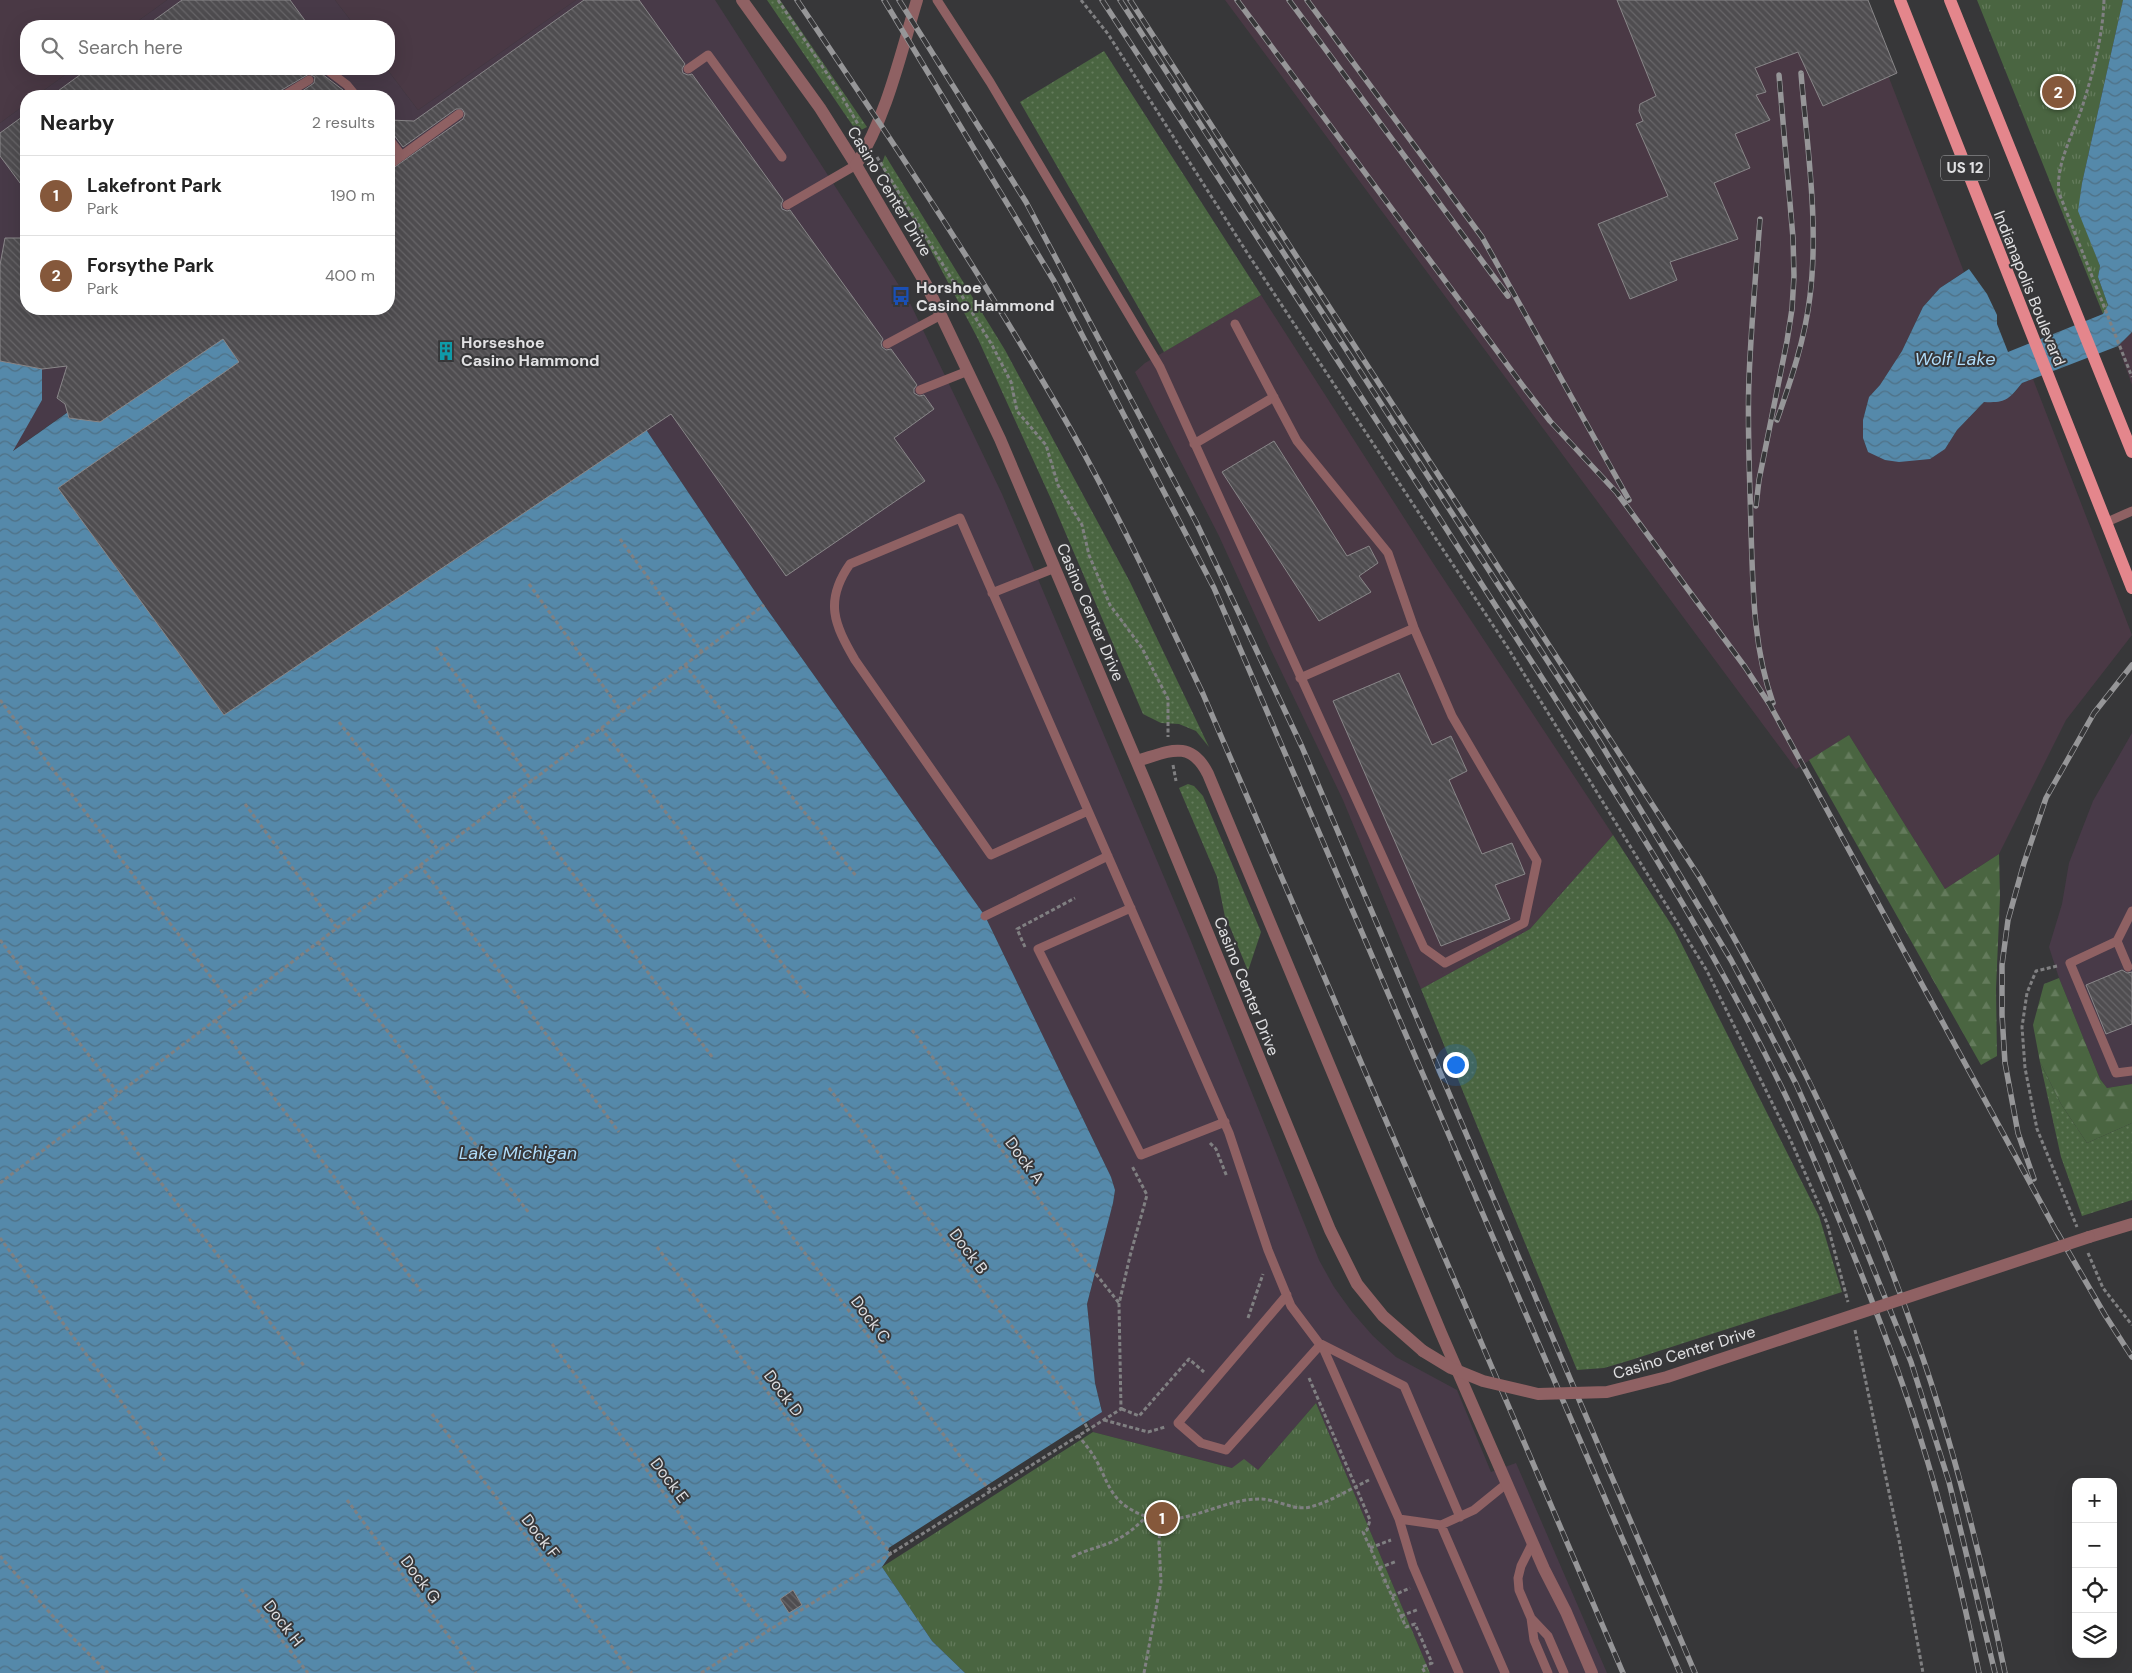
<!DOCTYPE html>
<html lang="en">
<head>
<meta charset="utf-8">
<style>
  :root { --surface:#fff; --page:#f2f2f2; --text:#222; --muted:#767676; --line:#e0e0e0; --accent:#85583b }
  body { margin:0; font-family:"DM Sans",sans-serif; background:var(--page); color:var(--text) }
  .controls { position:absolute; right:15px; bottom:15px; display:grid; overflow:hidden; border-radius:10px; box-shadow:0 5px 20px #0002 }
  .controls button { width:45px; height:45px; display:grid; place-items:center; padding:0; border:0; border-bottom:1px solid var(--line); background:var(--surface); color:var(--text); font:25px sans-serif }
  .you { position:absolute; left:1455px; top:1064px; width:18px; height:18px; margin:-12px; border:4px solid #fff; border-radius:50%; background:#1a73e8; box-shadow:0 0 0 8px #1a73e833 }
  .badge { display:grid; place-items:center; width:32px; height:32px; border-radius:50%; background:var(--accent); color:#fff; font-size:16px; font-weight:700 }
  .pin { position:absolute; translate:-50% -50%; border:2px solid #fff; box-shadow:0 1px 5px #0006 }
  .list { margin:0; padding:0; list-style:none }
  h2 { display:flex; justify-content:space-between; align-items:center; height:65px; margin:0; padding:0 20px; font-size:21px }
  h2 small { font-size:16px; font-weight:400; color:var(--muted) }
  .list li { display:grid; grid-template-columns:32px 1fr auto; gap:15px; align-items:center; box-sizing:border-box; height:80px; padding:0 20px; border-top:1px solid var(--line) }
  .list b { display:block; font-size:19px; white-space:nowrap }
  .list p { margin:0; font-size:16px; white-space:nowrap; color:var(--muted) }
  .list em { font-size:16px; font-style:normal; color:var(--muted) }
  .icon { flex:none; width:28px; height:28px; fill:none; stroke:currentColor; stroke-width:2; stroke-linecap:round; stroke-linejoin:round }
  .map { position:relative; flex:none; width:2132px; height:1673px; overflow:hidden }
  .search { position:absolute; background:var(--surface); box-shadow:0 5px 20px #0002; left:20px; top:20px; width:375px; height:55px; display:flex; align-items:center; gap:12px; box-sizing:border-box; padding:0 18px; border-radius:20px; color:var(--muted); font-size:19px }
  .panel { position:absolute; background:var(--surface); box-shadow:0 5px 20px #0002; left:20px; top:90px; width:375px; height:225px; border-radius:20px }
  .map>svg:first-child { display:block }
  .commercial { fill:#483a48 }
  .industrial { fill:#4a3945 }
  .grass { fill:url(#grass-dots) }
  .forest { fill:url(#forest-firs) }
  .park { fill:url(#park-tufts) }
  .water { fill:url(#water-waves) }
  .building { fill:url(#building-back-hatch); stroke:#898789 }
  .lines { fill:none; stroke-linecap:round; stroke-linejoin:round }
  .path { stroke:#808082; stroke-width:3; stroke-dasharray:4 2.5; stroke-linecap:butt }
  .service { stroke:#8f6163; stroke-width:9 }
  .minor { stroke:#8f6163; stroke-width:12 }
  .tertiary { stroke:#8f6163; stroke-width:12 }
  .primary { stroke:#e4868c; stroke-width:12 }
  .rail-casing { stroke:#969698; stroke-width:5.5 }
  .rail { stroke:#373739; stroke-width:4; stroke-dasharray:11; stroke-linecap:butt }
  .tertiary-bridge { stroke:#8f6163; stroke-width:12 }
  .labels { text-anchor:middle; stroke-width:4; stroke-linejoin:round; paint-order:stroke }
  .shield { fill:#373739; stroke:#aeaeb0; stroke-width:1 }
  .shield-label { font-size:15px; font-weight:bold; fill:#e1e1e3 }
  .street-label { font-size:16px; fill:#e1e1e3; stroke:#373739 }
  .poi-label { font-size:16px; font-weight:bold; fill:#e1e1e3; stroke:#373739; text-anchor:start }
  .water-label { font-size:18px; font-style:italic; fill:#b0ddfb; stroke:#373739 }
</style>
</head>
<body>
<div class="map">
<svg width="2132" height="1673" viewBox="0 0 2132 1673">
  <defs>
    <pattern id="grass-dots" width="8" height="8" patternUnits="userSpaceOnUse" patternTransform="scale(1.25)"><rect width="8" height="8" fill="#4a6541"/><path d="M2 2h.1M6 6h.1" fill="none" stroke="#647b5c" stroke-width="1.8" stroke-linecap="round"/></pattern>
    <pattern id="forest-firs" width="22" height="20" patternUnits="userSpaceOnUse" patternTransform="scale(1.25)"><rect width="22" height="20" fill="#4a6541"/><path d="M5 1l3.5 6h-7zM16 11l3.5 6h-7z" fill="#647b5c"/></pattern>
    <pattern id="park-tufts" width="24" height="20" patternUnits="userSpaceOnUse" patternTransform="scale(1.25)"><rect width="24" height="20" fill="#4a6541"/><path d="M3 7l-1-3M5 7V3M7 7l1-3M15 17l-1-3M17 17v-4M19 17l1-3" fill="none" stroke="#647b5c"/></pattern>
    <pattern id="water-waves" width="16" height="10" patternUnits="userSpaceOnUse" patternTransform="scale(1.25)"><rect width="16" height="10" fill="#5589aa"/><path d="M0 5q4-4 8 0t8 0" fill="none" stroke="#4f7186"/></pattern>
    <pattern id="building-back-hatch" width="6" height="6" patternUnits="userSpaceOnUse" patternTransform="scale(1.25)"><rect width="6" height="6" fill="#4f4d50"/><path d="M-1 5l2 2M0 0l6 6M5-1l2 2" fill="none" stroke="#686669"/></pattern>
  </defs>
  <rect width="100%" height="100%" fill="#373739"/>
  <path class="commercial" d="M167,0h168l20,26h-224z
    M576,0h139l194,301 93,193 189,447 128,319 15,27 18,25 21,24 23,21 61,33 34,82 25,-9 91,210h-177l-114,-270 -58,67 -26,-2 -139,-36 -5,-11 14,-10 -7,-28 -8,-79 26,-101 2,-13 -4,-13 -126,-261 -221,-311 -119,-177 -208,-277 -48,34v-89h-353l37,-27h314l31,41z
    M26,104v205h188l-203,143 31,-52 -42,-39v-238z
    M2132,733v351l-25,4 -7,-9 -41,-101 -10,-31 13,-43 7,-41 24,-62z"/>
  <path class="industrial" d="M0,0h167l-36,26h-105v43h47l-37,27h-10v8l-26,19z
    M335,0h241l-158,110 -31,-41h2v-43h-34z
    M1225,0h634l105,272 -24,16 -17,19 -21,44 -22,34 -11,12 -6,23v18l5,14 77,-3 12,-19 27,-28 30,-9 8,-10 11,-4 99,256 -66,85 -67,134 -54,35 -96,-154 -53,34z
    M1261,295l172,268 180,272 -83,94 -109,60 -78,-189 -72,-150 -52,-114 -84,-164 10,-9z
    M2132,332v53l-14,-39z"/>
  <path class="grass" d="M767,0h13l87,127 -10,5z
    M1104,51l157,244 -97,57 -144,-250z
    M885,155l120,195 125,232 79,165 -13,-16 -17,-7 -18,-1 -18,-9 -92,-215 -73,-160 -53,-100 -44,-73z
    M1188,784l6,2 9,10 58,136 -13,39 -18,-44 -4,-5 -9,-45 -38,-89z
    M1613,835l61,94 145,287 23,76 -211,68 -27,8 -27,2 -156,-381 109,-60z
    M2040,1062l21,42 26,39 45,-20v77l-50,16 -21,-59z"/>
  <path class="forest" d="M1849,735l96,154 54,-35 1,43 -4,92 1,67 -16,9 -172,-305z
    M2059,978l41,101 7,9 25,-4v39l-45,20 -26,-39 -21,-42 -7,-37 11,-41z"/>
  <path class="park" d="M1977,0h146l-41,183 -3,28 21,55 -2,11 10,28 -5,9z
    M1316,1403l114,270h-465l-33,-32 -50,-74 211,-135 139,36 12,-9 14,11z"/>
  <path class="water" d="M2123,0h9v332l-14,14 -96,37c-14,17 -16,20 -38,19l-27,28 -12,19 -15,10 -31,3 -14,-2 -17,-8 -5,-14v-18l6,-23 11,-12 22,-34 21,-44 17,-19 29,-19 18,25 10,21v9l11,28 95,-38 5,-9 -10,-28 2,-11 -22,-55 4,-28z
    M437,151l208,277 119,177 221,311 126,261 4,13 -2,13 -26,101 8,79 7,29 -215,137 4,5 -9,13 50,74 33,32h-965v-1312l42,8v31l-29,51 201,-142h175v-124z"/>
  <path class="building" d="M182,0h108l19,26h-163z
    M584,0h55l46,64 -3,5 1,4 5,2 4,-1 91,126 -2,5 1,4 5,2 3,-1 93,129 -2,4 1,4 4,3 5,-1 26,36 -3,4v4l5,3 5,-1 10,14 -40,29 31,43 -139,95 -115,-162 -447,301 -166,-227 181,-126 -16,-23 -123,83 -31,-4 -4,-14 -8,-6 10,-32 -25,3 -42,-8v-96l5,-27h21v71h363v-138l74,-52 2,-5 -3,-5h-6l-53,38 -9,-12 -5,-2v-13l25,1z
    M1617,0h251l29,73 -74,33 -25,-54 -43,16 11,24 -10,3 14,25 -35,14 15,34 -36,15 24,56 -68,23 7,18 -47,19 -32,-75 70,-28 -32,-72 7,-3 -4,-10 1,-7 16,-8z
    M88,69h232l2,5 21,16 5,6h-53l19,-13 1,-6 -6,-3 -29,17 -3,5h-226z
    M26,114v77l-26,-35v-23z
    M1274,441l73,115 22,-10 9,17 -19,13 12,16 -52,29 -97,-149z
    M1399,673l33,72 19,-9 16,35 -18,9 33,74 30,-11 13,31 -30,11 15,34 -69,27 -108,-245z
    M2122,970l5,3 5,-1v52l-26,10 -20,-49z
    M793,1590l9,15 -13,8 -9,-14z"/>
  <g class="lines">
    <path class="path" d="M778,0l62,93 19,33
      M1081,0l27,34 138,217 262,397 199,323 84,170 36,82 21,79
      M2104,0c-1,34 -10,69 -20,101 -8,29 -29,61 -25,92l73,184
      M877,157l115,188 19,37 6,29 29,34 12,40 24,40 7,30 21,50 32,43 26,51v38
      M620,539l82,113
      M529,584l93,128
      M436,647l96,134
      M685,665l172,212
      M0,700l233,306
      M339,722l100,129
      M601,728l207,269
      M1173,765l3,16
      M513,795l200,263
      M245,804l92,124
      M420,865l199,267
      M0,940l118,153
      M318,942l211,271
      M1025,947l-8,-18 58,-31
      M2057,966l-21,5 -9,22 -5,34 3,41 12,61 40,98
      M215,1020l206,271
      M912,1030l165,220 42,53
      M829,1088l149,196 95,118 15,27
      M101,1106l204,261
      M1210,1143l6,6 11,28
      M733,1159l233,305 25,27
      M0,1183l764,-578
      M0,1238l166,224
      M657,1247l234,307
      M2088,1253l15,35 29,37
      M1248,1318l15,-44
      M1855,1330l44,210 24,133
      M552,1344l193,257 25,29
      M1309,1378l61,142 -3,10 -4,2 43,95 9,-3 17,39 -10,4 3,6
      M1122,1409l17,7 50,-57 15,13
      M432,1414l200,259
      M1104,1420l44,12 17,-5
      M1078,1435c6,8 13,16 18,25 10,17 13,35 31,47 47,32 87,-9 135,-8 16,1 33,12 48,8 20,-5 40,-18 59,-27
      M347,1500l129,173
      M1370,1548l21,-8
      M0,1556l65,74 43,43
      M1072,1557c15,-8 30,-10 44,-17 12,-6 21,-14 31,-24
      M1379,1568l18,-7
      M241,1589l67,84
      M1392,1596l18,-8
      M1401,1616l18,-7
      M701,1673l420,-264 -2,-105 11,-48 17,-61 -15,-29
      M1144,1673l17,-91 -2,-40 2,-22"/>
    <path class="service" d="M937,0l53,82 170,285 264,581 21,15 79,-40 13,-62 -85,-145 -38,-88 -26,-75 -91,-112 -62,-117
      M326,69l21,16 9,11
      M688,69l20,-14 74,102
      M283,96l26,-16
      M389,139l13,17
      M389,165l70,-51
      M787,205l69,-40
      M887,344l54,-29
      M920,390l48,-19
      M1194,444l80,-47
      M2107,522l25,-11
      M992,593l63,-25
      M1300,678l114,-50
      M1088,811l-97,44 -136,-195c-21,-36 -31,-59 -5,-96l110,-46 269,615 39,117 23,56 33,44 75,169 42,6 64,148
      M1131,908l-93,41 103,206 84,-33
      M2132,911l-15,30 -47,22 46,110 16,-2
      M985,916l123,-60
      M2117,941l11,26
      M1287,1295l-109,128 23,20 25,7 95,-106 83,42 56,131
      M1399,1519l14,47 46,107
      M1441,1525l33,-15 32,-26
      M1532,1544l-11,22 -3,12 1,12 12,28 3,22 14,33
      M1531,1618l17,18 16,37"/>
    <path class="minor" d="M742,0l78,108 36,57
      M1137,761c31,-9 53,-23 71,13l233,559 103,236 22,43 26,61"/>
    <path class="tertiary" d="M917,0c-17,56 -30,116 -61,165l71,121 73,153 150,354 180,437 27,54 26,32 40,35
      M2089,1237l43,-13"/>
    <path class="primary" d="M1900,0l232,588
      M1950,0l182,452"/>
    <g class="rail-casing">
      <path id="rail" d="M797,0c89,132 178,264 258,402 55,94 101,193 148,292l420,979
        M884,0l170,281 160,307 466,1085
        M899,0l127,202 170,320 106,225 393,926
        M1102,0c124,189 248,378 370,569 108,169 221,336 309,517 21,43 39,87 57,131 37,88 71,178 97,270 17,61 31,124 44,186
        M1120,0l478,739 133,221 31,58 34,66 32,72 83,206 38,120 46,191
        M1130,0l570,878c86,148 162,301 217,463 38,108 65,220 88,332
        M1237,0l289,390 24,31 67,72 128,174 25,38 290,533
        M1289,0l219,296
        M1307,0l175,237 147,263
        M1760,219c-4,53 -9,107 -11,160 -2,50 1,101 2,151 2,59 2,117 22,173
        M1777,420c14,-40 28,-81 33,-124 9,-73 -3,-150 -9,-223
        M1756,506l3,-26 28,-139 5,-32 2,-33 -1,-38 -14,-163
        M2034,1179l-16,-46 -13,-70 -3,-48v-50l6,-45 16,-57 22,-65 48,-85 38,-48
        M2057,1232l48,83 27,42"/>
    </g>
    <use href="#rail" class="rail"/>
    <path class="tertiary-bridge" d="M1423,1351l28,17 32,13 55,13 69,-2 60,-15 422,-140"/>
  </g>
  <defs>
    <g id="bus-bare" transform="scale(1.5)"><path d="M-5-6H5V4H4V6H2V4H-2V6H-4V4H-5ZM-3.5-4V0h7V-4ZM-3.5 1.2v1.5H-2V1.2ZM2 1.2v1.5H3.5V1.2Z" fill="#1a4fb4" stroke="#373739" stroke-width="2.5" paint-order="stroke"/></g>
    <g id="building-bare" transform="scale(1.5)"><path d="M-4-6H4V6H1V3H-1V6H-4ZM-2.5-4.3h1.7v1.8h-1.7ZM.8-4.3h1.7v1.8H.8ZM-2.5-1h1.7V.8h-1.7ZM.8-1h1.7V.8H.8Z" fill="#0f9aa8" stroke="#373739" stroke-width="2.5" paint-order="stroke"/></g>
  </defs>
  <g fill-rule="evenodd">
    <use href="#bus-bare" x="901" y="296"/>
    <use href="#building-bare" x="446" y="351"/>
  </g>
  <g class="labels">
    <rect class="shield" x="1941" y="155.5" width="48" height="25" rx="4"/>
    <g class="shield-label">
      <text x="1965" y="173">US 12</text>
    </g>
    <g class="street-label">
      <text transform="translate(890 191) rotate(59)" y="6">Casino Center Drive</text>
      <text transform="translate(2030 288) rotate(68)" y="6">Indianapolis Boulevard</text>
      <text transform="translate(1091 612) rotate(67)" y="6">Casino Center Drive</text>
      <text transform="translate(1247 986) rotate(68)" y="6">Casino Center Drive</text>
      <text transform="translate(1025 1160) rotate(53)" y="6">Dock A</text>
      <text transform="translate(969 1251) rotate(53)" y="6">Dock B</text>
      <text transform="translate(871 1319) rotate(53)" y="6">Dock C</text>
      <text transform="translate(1684 1352) rotate(-17)" y="6">Casino Center Drive</text>
      <text transform="translate(784 1393) rotate(53)" y="6">Dock D</text>
      <text transform="translate(670 1480) rotate(53)" y="6">Dock E</text>
      <text transform="translate(541 1536) rotate(52)" y="6">Dock F</text>
      <text transform="translate(421 1579) rotate(53)" y="6">Dock G</text>
      <text transform="translate(284 1623) rotate(52)" y="6">Dock H</text>
    </g>
    <g class="poi-label">
      <text x="916" y="293">Horshoe<tspan x="916" dy="18">Casino Hammond</tspan></text>
      <text x="461" y="348">Horseshoe<tspan x="461" dy="18">Casino Hammond</tspan></text>
    </g>
    <g class="water-label">
      <text x="1955" y="365">Wolf Lake</text>
      <text x="518" y="1159">Lake Michigan</text>
    </g>
  </g>
</svg>
<div class="controls">
<button>+</button>
<button>−</button>
<button><svg class="icon" aria-label="locate" viewBox="0 0 24 24"><circle cx="12" cy="12" r="6"/><path d="M12 2v4M12 18v4M2 12h4M18 12h4"/></svg></button>
<button><svg class="icon" aria-label="layers" viewBox="0 0 24 24"><path d="M12 4l9 5-9 5-9-5zM3 14l9 5 9-5"/></svg></button>
</div>
<div class="you"></div>
<div class="pin badge" style="left:1162px;top:1518px">1</div>
<div class="pin badge" style="left:2058px;top:92px">2</div>
<div class="search"><svg class="icon" aria-label="search" viewBox="0 0 24 24"><circle cx="10" cy="10" r="6"/><path d="M15 15l6 6"/></svg>Search here</div>
<section class="panel">
<h2>Nearby<small>2 results</small></h2>
<ul class="list">
<li><span class="badge">1</span><div><b>Lakefront Park</b><p>Park</p></div><em>190 m</em></li>
<li><span class="badge">2</span><div><b>Forsythe Park</b><p>Park</p></div><em>400 m</em></li>
</ul>
</section>
</div>
</body>
</html>
